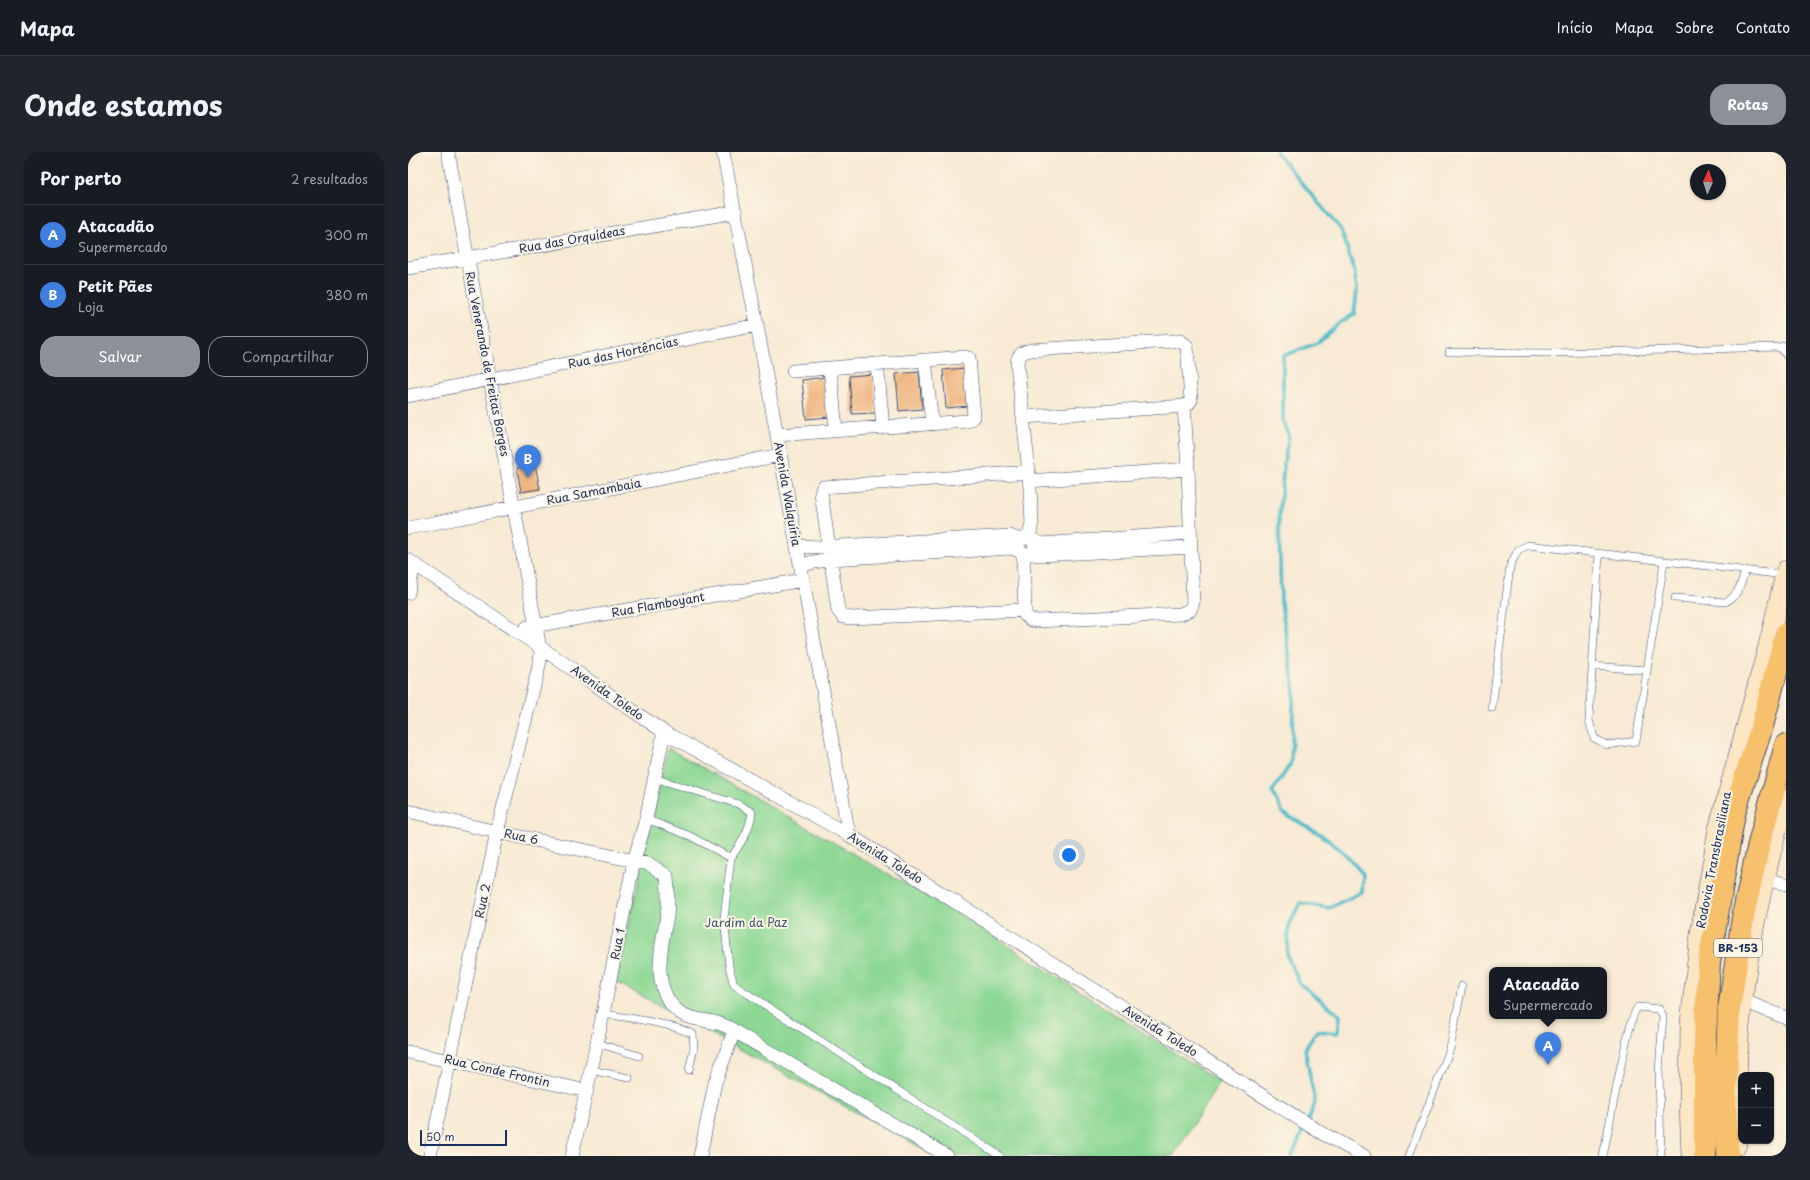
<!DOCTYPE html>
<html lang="pt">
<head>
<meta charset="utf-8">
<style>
  :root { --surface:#171b24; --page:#20242c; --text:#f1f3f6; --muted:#9ea1a6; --line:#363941; --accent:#8c9099 }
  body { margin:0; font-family:"Playpen Sans",sans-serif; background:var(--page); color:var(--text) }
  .controls { position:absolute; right:12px; bottom:12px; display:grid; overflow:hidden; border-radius:8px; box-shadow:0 1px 3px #0004 }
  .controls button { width:36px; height:36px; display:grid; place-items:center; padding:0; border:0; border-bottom:1px solid var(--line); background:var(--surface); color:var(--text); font:20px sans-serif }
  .compass { position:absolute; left:1282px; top:12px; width:36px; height:36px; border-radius:50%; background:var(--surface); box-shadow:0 1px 3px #0004; rotate:3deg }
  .scale { position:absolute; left:12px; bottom:10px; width:87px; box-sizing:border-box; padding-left:4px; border:2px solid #1b2f5e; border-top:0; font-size:11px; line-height:14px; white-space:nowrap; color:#1b2f5e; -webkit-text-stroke:3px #fcf5e5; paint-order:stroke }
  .you { position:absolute; left:661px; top:703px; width:14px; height:14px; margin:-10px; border:3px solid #fff; border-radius:50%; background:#1a73e8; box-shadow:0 0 0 6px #1a73e833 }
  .badge { display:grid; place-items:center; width:26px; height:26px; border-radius:50%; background:var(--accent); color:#fff; font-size:13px; font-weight:700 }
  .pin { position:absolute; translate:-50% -33px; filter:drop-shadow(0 1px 2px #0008) }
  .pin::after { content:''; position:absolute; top:21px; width:14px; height:12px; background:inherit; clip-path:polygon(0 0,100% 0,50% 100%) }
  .popup { position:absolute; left:1081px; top:815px; width:118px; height:52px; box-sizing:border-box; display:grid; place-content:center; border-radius:8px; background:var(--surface); filter:drop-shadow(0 1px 3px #0005); font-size:13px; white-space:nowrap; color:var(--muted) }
  .popup b { font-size:15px; color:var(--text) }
  .popup::after { content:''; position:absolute; left:50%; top:100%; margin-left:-8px; border:8px solid transparent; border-top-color:var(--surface) }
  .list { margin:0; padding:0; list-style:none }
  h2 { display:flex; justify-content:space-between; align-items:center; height:52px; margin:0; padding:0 16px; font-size:17px }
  h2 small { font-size:13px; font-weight:400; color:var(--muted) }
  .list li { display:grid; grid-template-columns:26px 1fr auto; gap:12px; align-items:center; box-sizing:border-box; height:60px; padding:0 16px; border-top:1px solid var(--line) }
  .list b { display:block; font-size:15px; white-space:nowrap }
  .list p { margin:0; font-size:13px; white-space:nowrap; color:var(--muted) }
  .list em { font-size:13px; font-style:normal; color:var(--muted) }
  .actions { display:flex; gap:8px; padding:12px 16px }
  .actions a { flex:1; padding:9px 0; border:1px solid var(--accent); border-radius:16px; text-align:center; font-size:14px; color:var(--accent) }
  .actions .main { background:var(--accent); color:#fff }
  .map { position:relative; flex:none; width:1378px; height:1004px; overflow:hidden; border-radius:16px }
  header { display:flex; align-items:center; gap:24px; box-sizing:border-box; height:56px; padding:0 20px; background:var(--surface); border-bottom:1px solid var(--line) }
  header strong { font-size:19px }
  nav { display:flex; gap:22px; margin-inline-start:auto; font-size:14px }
  .intro { display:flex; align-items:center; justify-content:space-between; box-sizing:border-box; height:96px; padding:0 24px }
  h1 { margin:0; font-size:28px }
  .button { padding:10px 18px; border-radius:16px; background:var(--accent); color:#fff; font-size:14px; font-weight:700 }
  main { display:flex; gap:24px; padding:0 24px }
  aside { flex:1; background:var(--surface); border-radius:16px; box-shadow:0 1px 3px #0004 }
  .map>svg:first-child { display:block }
  .green { fill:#8ed895; stroke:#54847a }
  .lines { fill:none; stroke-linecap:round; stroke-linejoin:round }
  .stream { stroke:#50bdc9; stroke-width:3.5 }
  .building { fill:#eeb178 }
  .service-casing { stroke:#3c4b70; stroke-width:8 }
  .minor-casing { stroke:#3c4b70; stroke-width:14 }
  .secondary-casing { stroke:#3c4b70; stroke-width:20 }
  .motorway-casing { stroke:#3c4b70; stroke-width:24 }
  .service { stroke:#fff; stroke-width:7 }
  .minor { stroke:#fff; stroke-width:13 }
  .secondary { stroke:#fce6c4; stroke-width:19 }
  .motorway { stroke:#f7c06c; stroke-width:22 }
  .labels { text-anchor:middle; stroke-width:4; stroke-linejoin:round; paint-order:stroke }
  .shield { fill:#fcf5e5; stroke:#5e6a86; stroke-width:1 }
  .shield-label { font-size:11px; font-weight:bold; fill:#1b2f5e }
  .street-label { font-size:12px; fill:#1b2f5e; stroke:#fcf5e5 }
  .park-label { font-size:12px; fill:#38596c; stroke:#fcf5e5 }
</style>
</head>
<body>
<header>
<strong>Mapa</strong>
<nav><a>Início</a><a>Mapa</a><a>Sobre</a><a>Contato</a></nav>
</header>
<div class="intro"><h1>Onde estamos</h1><a class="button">Rotas</a></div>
<main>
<aside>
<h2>Por perto<small>2 resultados</small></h2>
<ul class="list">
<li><span class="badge" style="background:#3f7fe0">A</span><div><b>Atacadão</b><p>Supermercado</p></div><em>300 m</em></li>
<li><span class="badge" style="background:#3f7fe0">B</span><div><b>Petit Pães</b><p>Loja</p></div><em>380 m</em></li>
</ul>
<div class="actions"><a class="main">Salvar</a><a>Compartilhar</a></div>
</aside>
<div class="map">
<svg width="1378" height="1004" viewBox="0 0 1378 1004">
  <rect width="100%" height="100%" fill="#fcf5e5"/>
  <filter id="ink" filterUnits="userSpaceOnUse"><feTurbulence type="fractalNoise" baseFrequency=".025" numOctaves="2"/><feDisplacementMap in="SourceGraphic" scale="8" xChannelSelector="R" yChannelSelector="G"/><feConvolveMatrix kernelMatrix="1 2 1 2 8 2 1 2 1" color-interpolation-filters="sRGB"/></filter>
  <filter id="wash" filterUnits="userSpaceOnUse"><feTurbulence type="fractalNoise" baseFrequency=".012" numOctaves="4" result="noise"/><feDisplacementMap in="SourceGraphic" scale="16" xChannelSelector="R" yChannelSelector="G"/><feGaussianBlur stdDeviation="0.9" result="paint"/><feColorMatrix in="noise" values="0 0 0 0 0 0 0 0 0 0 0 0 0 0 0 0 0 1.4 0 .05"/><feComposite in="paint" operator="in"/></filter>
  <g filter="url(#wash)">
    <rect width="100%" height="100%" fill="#f8ead4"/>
    <path class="green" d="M260,596l296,169 256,165 -47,74h-237l-320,-174z"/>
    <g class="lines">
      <path class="stream" d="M868,0l65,78 13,39 3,21 -3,24 -14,9 -23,20 -34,13v66l6,13 -5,27 -5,54 2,87 13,83 -3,77 -19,29 11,21 37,21 23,18 20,22 -1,18 -33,16 -29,-5 -11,23 -2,30 13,28 40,31 -2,18 -21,-2 -12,18 10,54 -7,18
        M884,1004l13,-30"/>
    </g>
    <g id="blocks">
      <path class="building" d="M557,216l3,38 -22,2 -3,-38z
        M511,220l3,37 -23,2 -3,-37z
        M465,222l3,39 -24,1 -3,-38z
        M419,225l3,40 -24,2 -4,-39z
        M127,312l5,25 -19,3 -4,-24z"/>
    </g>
  </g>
  <g filter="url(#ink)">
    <use href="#blocks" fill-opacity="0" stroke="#3c4b70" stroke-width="1"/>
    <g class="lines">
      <g class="service-casing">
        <path id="service" d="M1372,195l6,8
          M1041,200l105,1 226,-6 6,-2
          M1191,402l-10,166 5,18 13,7 29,-4 28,-179
          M1267,446l50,4c13,-5 16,-18 20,-31
          M1184,514l55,4
          M1084,556l18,-142 8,-16 10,-5 257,30
          M246,626l84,26 14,8c-2,18 -11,31 -21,46
          M238,667l44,17 41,22 -7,60 5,48 5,19 266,171
          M196,862c30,5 61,8 89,20l1,14 -5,22
          M189,891l42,13
          M183,918l38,8
          M1001,1004l41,-107 12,-63
          M1195,1004c5,-21 25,-141 35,-149l21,2 4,7 -4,55 2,85"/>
      </g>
      <g class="minor-casing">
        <path id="minor" d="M315,0l34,173 92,510
          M0,116l328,-56
          M517,208l7,64
          M469,212l6,63
          M422,216l6,62
          M0,244l349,-71
          M615,265l161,-11 5,-3 2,-3 -4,-54 -7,-5h-8l-141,9c-8,2 -13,4 -14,13l12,109 -206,15 -2,6 17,117 5,7 9,1 173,-8v5l6,5 6,1 144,-7 9,-4 3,-7 -5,-134 -4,-63
          M369,283l191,-14 6,-4 -5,-59 -5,-1 -171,14
          M621,321l3,49 -3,16
          M621,329l159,-12
          M0,376l372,-73
          M626,390l1,6 -3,6h-9l-4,-3 -1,-8 3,-3 6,-3 15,7 148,-11
          M389,394l24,1 189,-11 11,4
          M615,402l2,56
          M624,402l8,1 151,-8
          M0,408l132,87 124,85 185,103 471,297 44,24
          M393,416l8,-5 22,-4 180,-11 8,3
          M0,441l6,-29
          M119,475l276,-47
          M0,659l89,21 152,32 18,12c1,14 2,27 0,40 -6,32 -17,72 12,96 15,11 39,6 55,19l-19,52 -15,73
          M1357,727l21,5
          M1334,848l44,18
          M326,879l213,125
          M0,900l179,39
          M22,1004l67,-324 42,-166 2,-12 -93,-502
          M164,1004l25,-113 37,-182 12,-42 18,-87"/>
      </g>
      <g class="secondary-casing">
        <path id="secondary" d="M1329,993c-1,-14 0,-29 0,-43 -1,-105 20,-202 49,-303
          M1283,1004l-2,-51 1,-82 10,-90 18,-104 50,-183 18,-76"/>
      </g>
      <g class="motorway-casing">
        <path id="motorway" d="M1297,1004v-119l4,-74 25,-150 28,-87 24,-92
          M1320,1004l-3,-47 4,-100 15,-98 16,-71 26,-95"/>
      </g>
      <use href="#service" class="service"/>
      <use href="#minor" class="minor"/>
      <use href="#secondary" class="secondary"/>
      <use href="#motorway" class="motorway"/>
    </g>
  </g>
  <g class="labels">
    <rect class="shield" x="1306" y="787" width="48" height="18" rx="3"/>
    <g class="shield-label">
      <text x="1330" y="800">BR-153</text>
    </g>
    <g class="street-label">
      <text transform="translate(164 88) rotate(-10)" y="4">Rua das Orquídeas</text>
      <text transform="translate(215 201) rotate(-12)" y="4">Rua das Hortências</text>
      <text transform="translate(79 212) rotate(79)" y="4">Rua Venerando de Freitas Borges</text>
      <text transform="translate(186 340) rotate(-11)" y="4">Rua Samambaia</text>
      <text transform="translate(379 342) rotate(80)" y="4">Avenida Walquíria</text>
      <text transform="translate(250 453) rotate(-10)" y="4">Rua Flamboyant</text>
      <text transform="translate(199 541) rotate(35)" y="4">Avenida Toledo</text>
      <text transform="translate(113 685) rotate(12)" y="4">Rua 6</text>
      <text transform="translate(477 706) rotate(32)" y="4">Avenida Toledo</text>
      <text transform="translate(1306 708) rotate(-79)" y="4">Rodovia Transbrasiliana</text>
      <text transform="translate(75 749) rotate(-78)" y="4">Rua 2</text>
      <text transform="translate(210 792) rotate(-79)" y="4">Rua 1</text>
      <text transform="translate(752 879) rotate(32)" y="4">Avenida Toledo</text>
      <text transform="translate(89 919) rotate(13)" y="4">Rua Conde Frontin</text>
    </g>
    <g class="park-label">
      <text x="338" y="775">Jardim da Paz</text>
    </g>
  </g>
</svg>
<div class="controls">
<button>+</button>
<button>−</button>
</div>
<svg class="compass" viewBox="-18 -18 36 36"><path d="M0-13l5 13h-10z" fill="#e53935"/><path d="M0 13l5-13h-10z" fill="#9ea1a6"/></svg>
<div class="scale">50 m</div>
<div class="you"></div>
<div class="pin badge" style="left:1140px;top:913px;background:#3f7fe0">A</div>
<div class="popup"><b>Atacadão</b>Supermercado</div>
<div class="pin badge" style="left:120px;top:326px;background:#3f7fe0">B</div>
</div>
</main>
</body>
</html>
